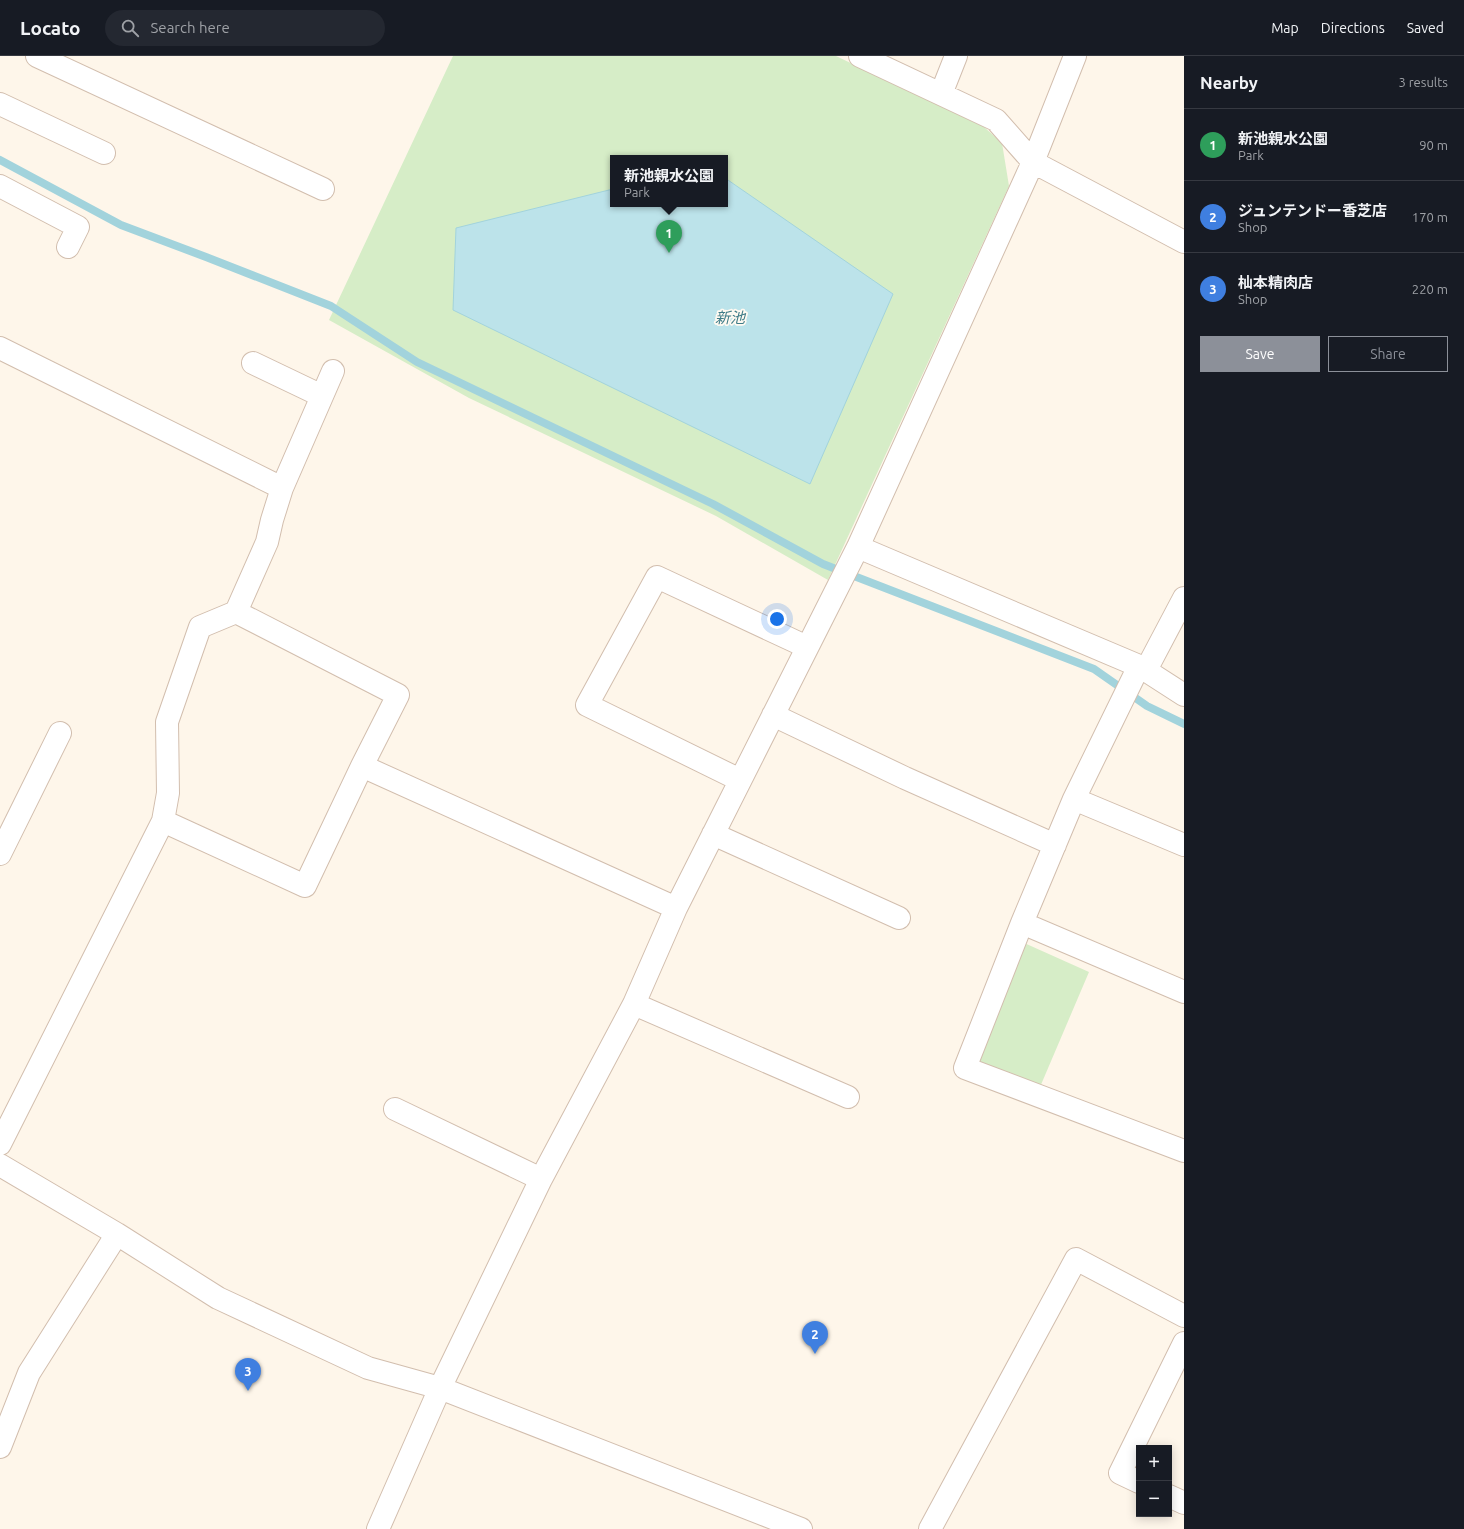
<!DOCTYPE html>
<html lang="en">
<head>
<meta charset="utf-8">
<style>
  :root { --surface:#171b24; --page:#242831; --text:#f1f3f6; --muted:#9ea1a6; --line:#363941; --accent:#8c9099 }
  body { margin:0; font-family:Ubuntu,"Noto Sans JP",sans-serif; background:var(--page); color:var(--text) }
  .controls { position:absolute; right:12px; bottom:12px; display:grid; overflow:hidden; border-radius:0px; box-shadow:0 2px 10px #0003 }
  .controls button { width:36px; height:36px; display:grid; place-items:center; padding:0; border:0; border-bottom:1px solid var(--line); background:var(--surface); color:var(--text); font:20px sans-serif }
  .you { position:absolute; left:777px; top:563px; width:14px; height:14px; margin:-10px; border:3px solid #fff; border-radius:50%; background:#1a73e8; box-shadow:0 0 0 6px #1a73e833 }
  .badge { display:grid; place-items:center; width:26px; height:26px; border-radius:50%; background:var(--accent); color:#fff; font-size:13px; font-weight:700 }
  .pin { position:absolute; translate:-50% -33px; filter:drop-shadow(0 1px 2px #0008) }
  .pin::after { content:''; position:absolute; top:21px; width:14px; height:12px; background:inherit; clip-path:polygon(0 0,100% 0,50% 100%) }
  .popup { position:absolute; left:610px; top:99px; width:118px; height:52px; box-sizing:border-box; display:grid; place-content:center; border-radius:0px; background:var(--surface); filter:drop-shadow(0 1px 3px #0005); font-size:13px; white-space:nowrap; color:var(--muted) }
  .popup b { font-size:15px; color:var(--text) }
  .popup::after { content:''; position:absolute; left:50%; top:100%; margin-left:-8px; border:8px solid transparent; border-top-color:var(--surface) }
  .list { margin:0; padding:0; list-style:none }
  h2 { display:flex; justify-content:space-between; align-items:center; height:52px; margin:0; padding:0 16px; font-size:17px }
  h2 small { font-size:13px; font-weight:400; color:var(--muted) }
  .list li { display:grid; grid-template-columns:26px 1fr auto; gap:12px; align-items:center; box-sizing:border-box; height:72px; padding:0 16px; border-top:1px solid var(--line) }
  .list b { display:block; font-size:15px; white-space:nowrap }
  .list p { margin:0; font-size:13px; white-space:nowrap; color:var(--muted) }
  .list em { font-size:13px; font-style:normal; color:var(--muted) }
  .actions { display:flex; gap:8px; padding:12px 16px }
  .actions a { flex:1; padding:9px 0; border:1px solid var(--accent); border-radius:0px; text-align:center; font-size:14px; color:var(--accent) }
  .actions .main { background:var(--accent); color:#fff }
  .icon { flex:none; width:22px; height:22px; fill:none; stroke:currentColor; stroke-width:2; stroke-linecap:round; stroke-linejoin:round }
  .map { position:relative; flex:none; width:1184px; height:1473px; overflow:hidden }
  header { display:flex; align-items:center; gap:24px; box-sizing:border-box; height:56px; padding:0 20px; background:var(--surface); border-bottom:1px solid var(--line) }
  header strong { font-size:19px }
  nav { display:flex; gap:22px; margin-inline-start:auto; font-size:14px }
  .search { width:280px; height:36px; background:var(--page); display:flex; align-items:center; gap:10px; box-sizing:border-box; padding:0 14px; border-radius:22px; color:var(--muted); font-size:15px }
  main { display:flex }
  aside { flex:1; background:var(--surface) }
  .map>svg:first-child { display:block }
  .green { fill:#d6edc7; fill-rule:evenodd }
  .water { fill:#bce3ea; stroke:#a2d3dc }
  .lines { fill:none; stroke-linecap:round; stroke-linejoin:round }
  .stream { stroke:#a2d3dc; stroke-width:8 }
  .minor-casing { stroke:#d2beae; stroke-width:24 }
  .minor { stroke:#fff; stroke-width:22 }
  .labels { text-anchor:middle; stroke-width:3.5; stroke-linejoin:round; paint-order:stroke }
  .water-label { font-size:15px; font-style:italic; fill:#3f7c88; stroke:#fffaf2 }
</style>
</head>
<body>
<header>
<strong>Locato</strong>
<div class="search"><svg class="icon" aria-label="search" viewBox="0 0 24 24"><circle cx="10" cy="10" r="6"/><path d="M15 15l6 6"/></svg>Search here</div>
<nav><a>Map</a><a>Directions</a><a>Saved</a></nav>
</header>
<main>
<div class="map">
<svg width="1184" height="1473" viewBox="0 0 1184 1473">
  <rect width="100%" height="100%" fill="#fef6ea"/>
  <path class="green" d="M453,0h383l148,71 18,16 7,43 -181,394 -112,-64 -247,-118 -140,-78zM613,102h112v46h-112z
    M1022,886l67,30 -49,115 -66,-23z"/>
  <path class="water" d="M725,122l168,116 -83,190 -357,-174 3,-82 157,-39v15h112z"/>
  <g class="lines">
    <path class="stream" d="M0,104l121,65 85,32 125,49 86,56 296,142 110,60 271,105 53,37 37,18"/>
    <g class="minor-casing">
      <path id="minor" d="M37,0l286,133
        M860,0l136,64 37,42 151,80
        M941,38l15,-38
        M0,48l104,49
        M0,130l78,41 -10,20
        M0,292l282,140 -10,32 -5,22 -31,70 -36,15 -33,95 1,71 -5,28 -163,323
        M253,307l69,33
        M282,432l51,-117
        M858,491l281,119 45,29
        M236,556l162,83 -36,71
        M1139,610l-65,133 -52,124 -57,145 219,83
        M1146,614l38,-72
        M773,659l132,63 150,67
        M740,724l-153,-75 70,-128 150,70
        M1074,743l110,46
        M163,765l142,65 57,-120 314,142
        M713,778l186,84
        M0,798l60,-121
        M1022,867l162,69
        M634,948l214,93
        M395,1053l146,70
        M0,1109l117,69 101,64 150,70 72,20 361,141
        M0,1391l29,-74 88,-139
        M1139,1426l-19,-9 64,-130
        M1169,1440l15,7
        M378,1473l62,-141 101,-209 93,-175 42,-96 182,-361 175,-385 42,-106
        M930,1473l146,-270 108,57"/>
    </g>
    <use href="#minor" class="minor"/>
  </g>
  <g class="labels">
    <g class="water-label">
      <text x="730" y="267">新池</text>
    </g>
  </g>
</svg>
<div class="controls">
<button>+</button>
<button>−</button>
</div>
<div class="you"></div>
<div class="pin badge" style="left:669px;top:197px;background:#2e9e5b">1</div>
<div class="popup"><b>新池親水公園</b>Park</div>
<div class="pin badge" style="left:815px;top:1298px;background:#3f7fe0">2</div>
<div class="pin badge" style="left:248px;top:1335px;background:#3f7fe0">3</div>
</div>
<aside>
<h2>Nearby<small>3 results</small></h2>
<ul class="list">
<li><span class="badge" style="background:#2e9e5b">1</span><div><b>新池親水公園</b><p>Park</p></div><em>90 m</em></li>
<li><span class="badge" style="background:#3f7fe0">2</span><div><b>ジュンテンドー香芝店</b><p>Shop</p></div><em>170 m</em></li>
<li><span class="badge" style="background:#3f7fe0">3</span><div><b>杣本精肉店</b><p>Shop</p></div><em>220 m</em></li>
</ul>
<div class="actions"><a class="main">Save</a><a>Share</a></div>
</aside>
</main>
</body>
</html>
